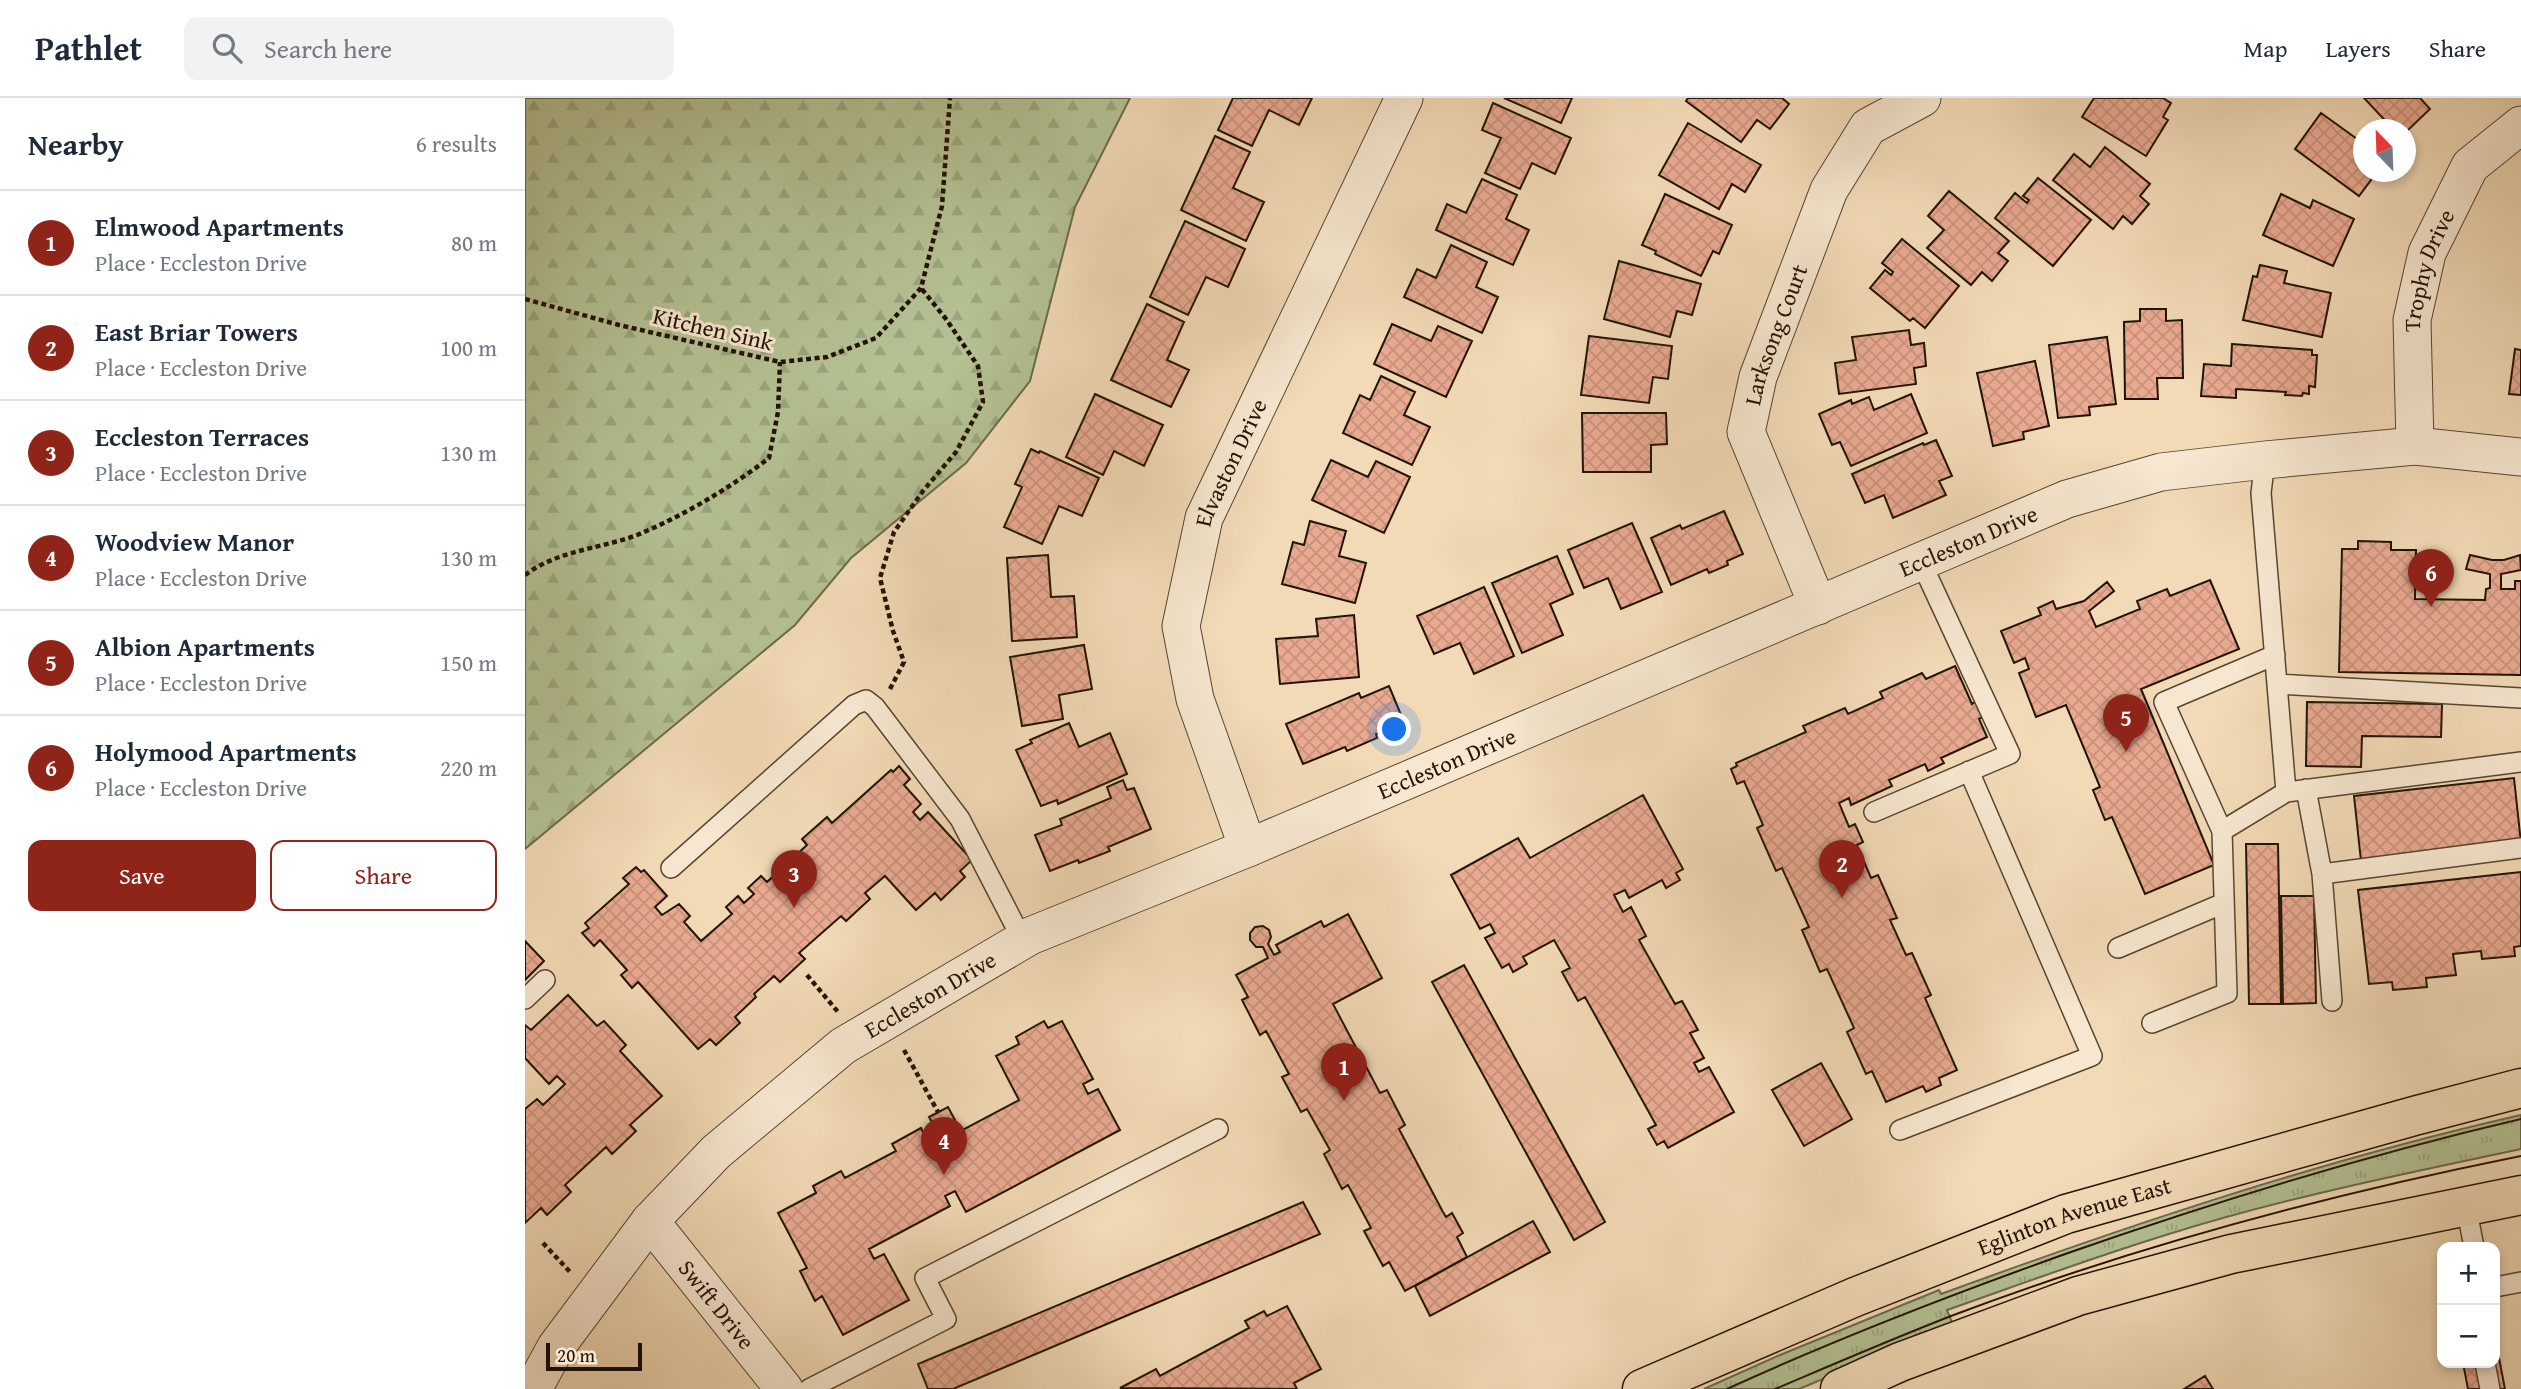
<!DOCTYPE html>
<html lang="en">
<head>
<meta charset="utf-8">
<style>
  :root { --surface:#fff; --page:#f2f2f3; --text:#1f2937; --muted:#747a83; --line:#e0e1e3; --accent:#8f2418 }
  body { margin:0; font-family:"Gentium Book Plus",serif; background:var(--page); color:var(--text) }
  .controls { position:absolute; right:21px; bottom:21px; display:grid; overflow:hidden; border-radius:14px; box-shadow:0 4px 10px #0003 }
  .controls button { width:63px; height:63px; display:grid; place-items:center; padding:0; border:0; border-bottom:2px solid var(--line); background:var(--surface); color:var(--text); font:35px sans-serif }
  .compass { position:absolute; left:1828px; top:21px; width:63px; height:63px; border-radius:50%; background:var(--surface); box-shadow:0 4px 10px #0003; rotate:337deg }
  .scale { position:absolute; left:21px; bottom:18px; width:96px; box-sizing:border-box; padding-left:7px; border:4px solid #231305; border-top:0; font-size:19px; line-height:24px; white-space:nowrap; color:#231305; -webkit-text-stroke:5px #f7e7d0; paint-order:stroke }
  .you { position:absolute; left:870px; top:632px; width:24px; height:24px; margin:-18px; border:5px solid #fff; border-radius:50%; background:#1a73e8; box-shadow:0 0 0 10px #1a73e833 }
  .badge { display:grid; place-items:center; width:46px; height:46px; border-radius:50%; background:var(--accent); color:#fff; font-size:23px; font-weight:700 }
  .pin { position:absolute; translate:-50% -58px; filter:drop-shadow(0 2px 4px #0008) }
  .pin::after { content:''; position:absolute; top:37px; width:24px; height:21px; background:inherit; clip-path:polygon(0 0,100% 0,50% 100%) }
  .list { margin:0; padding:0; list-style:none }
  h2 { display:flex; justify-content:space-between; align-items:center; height:91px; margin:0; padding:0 28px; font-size:30px }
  h2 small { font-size:23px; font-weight:400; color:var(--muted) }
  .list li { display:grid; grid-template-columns:46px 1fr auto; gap:21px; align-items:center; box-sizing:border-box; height:105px; padding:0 28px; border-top:2px solid var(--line) }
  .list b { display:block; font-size:26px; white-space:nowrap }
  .list p { margin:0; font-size:23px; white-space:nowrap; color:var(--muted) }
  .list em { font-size:23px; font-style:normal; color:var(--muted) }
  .actions { display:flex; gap:14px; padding:21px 28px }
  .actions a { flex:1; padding:16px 0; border:2px solid var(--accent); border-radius:14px; text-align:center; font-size:24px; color:var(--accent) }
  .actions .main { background:var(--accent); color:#fff }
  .icon { flex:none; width:38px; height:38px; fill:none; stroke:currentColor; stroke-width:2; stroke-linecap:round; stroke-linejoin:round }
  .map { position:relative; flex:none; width:1996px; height:1291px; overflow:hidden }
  header { display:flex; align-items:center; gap:42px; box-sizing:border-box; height:98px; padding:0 35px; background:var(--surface); border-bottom:2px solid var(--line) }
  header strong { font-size:33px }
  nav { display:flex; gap:38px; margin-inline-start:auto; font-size:24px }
  .search { width:490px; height:63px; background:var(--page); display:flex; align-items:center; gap:18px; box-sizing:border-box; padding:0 24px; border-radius:14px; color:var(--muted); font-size:26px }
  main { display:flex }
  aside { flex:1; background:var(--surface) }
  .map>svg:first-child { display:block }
  .grass { fill:url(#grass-tufts); stroke:#6c6a4c; stroke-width:2 }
  .forest { fill:url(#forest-firs); stroke:#6c6a4c; stroke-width:2 }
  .building { fill:url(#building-cross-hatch); stroke:#231305; stroke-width:2 }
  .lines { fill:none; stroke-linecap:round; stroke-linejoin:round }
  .lane-casing { stroke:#574531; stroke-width:22 }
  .street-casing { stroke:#574531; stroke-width:39 }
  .primary-casing { stroke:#231305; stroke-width:41 }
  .path { stroke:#231305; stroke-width:4.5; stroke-dasharray:5 3.5; stroke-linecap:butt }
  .lane { stroke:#f7e7d0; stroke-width:19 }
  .street { stroke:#f7e7d0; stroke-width:37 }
  .primary { stroke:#f2dab6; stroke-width:38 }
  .tram { stroke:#231305; stroke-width:2 }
  .labels { text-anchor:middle; stroke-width:6; stroke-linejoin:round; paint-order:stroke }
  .street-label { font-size:23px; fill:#231305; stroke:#f7e7d0 }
</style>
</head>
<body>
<header>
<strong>Pathlet</strong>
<div class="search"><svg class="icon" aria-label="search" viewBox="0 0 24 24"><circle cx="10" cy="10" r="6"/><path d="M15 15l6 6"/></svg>Search here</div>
<nav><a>Map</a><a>Layers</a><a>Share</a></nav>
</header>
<main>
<aside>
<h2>Nearby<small>6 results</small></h2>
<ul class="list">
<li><span class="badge">1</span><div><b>Elmwood Apartments</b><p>Place · Eccleston Drive</p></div><em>80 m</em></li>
<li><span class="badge">2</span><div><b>East Briar Towers</b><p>Place · Eccleston Drive</p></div><em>100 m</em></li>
<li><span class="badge">3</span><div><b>Eccleston Terraces</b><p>Place · Eccleston Drive</p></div><em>130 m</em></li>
<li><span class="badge">4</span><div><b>Woodview Manor</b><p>Place · Eccleston Drive</p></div><em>130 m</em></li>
<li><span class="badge">5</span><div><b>Albion Apartments</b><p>Place · Eccleston Drive</p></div><em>150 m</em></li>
<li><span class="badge">6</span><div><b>Holymood Apartments</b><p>Place · Eccleston Drive</p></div><em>220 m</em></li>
</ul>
<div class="actions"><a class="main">Save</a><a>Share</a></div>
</aside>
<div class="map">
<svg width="1996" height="1291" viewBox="0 0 1996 1291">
  <defs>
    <pattern id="grass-tufts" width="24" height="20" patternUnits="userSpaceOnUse" patternTransform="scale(1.75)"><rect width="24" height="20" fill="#b4c193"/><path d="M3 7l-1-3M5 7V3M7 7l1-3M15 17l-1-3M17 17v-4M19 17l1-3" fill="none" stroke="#9aa57d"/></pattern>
    <pattern id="forest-firs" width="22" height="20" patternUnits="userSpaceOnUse" patternTransform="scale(1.75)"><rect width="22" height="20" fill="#b4c193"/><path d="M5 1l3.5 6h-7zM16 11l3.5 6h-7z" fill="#9aa57d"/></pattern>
    <pattern id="building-cross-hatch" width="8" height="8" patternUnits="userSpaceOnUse" patternTransform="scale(1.75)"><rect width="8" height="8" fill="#e9aa90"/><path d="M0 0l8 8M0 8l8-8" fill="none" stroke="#c8917b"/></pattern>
  </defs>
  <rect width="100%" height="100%" fill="#f2dab6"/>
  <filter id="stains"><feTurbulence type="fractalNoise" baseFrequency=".00286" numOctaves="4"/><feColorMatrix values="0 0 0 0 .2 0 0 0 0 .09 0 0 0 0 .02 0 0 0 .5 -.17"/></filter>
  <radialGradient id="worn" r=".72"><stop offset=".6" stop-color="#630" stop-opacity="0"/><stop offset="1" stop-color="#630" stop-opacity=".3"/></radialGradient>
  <path class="grass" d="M1996,1017v34c-118,25 -237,49 -352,85 -75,23 -148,50 -222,76l6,15 -154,64h-95l76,-34 159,-65 2,4c191,-70 382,-134 580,-179z"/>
  <path class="forest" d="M0,0h605l-55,109 -45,174 -64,82 -115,95 -56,67 -270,224z"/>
  <path class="building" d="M708,0h79l-13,27 -30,-15 -17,36 -34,-16z
    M979,0h68l-11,25z
    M1163,0h94l7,6 -19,25 -13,-9 -16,22 -55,-41z
    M1569,0h69l8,5 -8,14 5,3 -22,36 -64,-39z
    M1839,0h56l10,11 -24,23v-2h-12z
    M968,5l78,35 -16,36 -23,-11 -12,26 -35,-16 16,-35 -19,-8z
    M1796,15l43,31v28h13l-18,24 -64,-47z
    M1163,25l73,42 -16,27 -13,-8 -13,25 -60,-34z
    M690,38l35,16 -17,36 31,14 -18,39 -65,-31z
    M1580,49l45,37 -10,12 9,8 -17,20 -9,-8 -10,13 -60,-49 21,-26 16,13z
    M1513,80l53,42 -38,46 -58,-48 20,-25 12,10 2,-3 -6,-4z
    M957,81l35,16 -11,24 23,11 -16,35 -77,-35 11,-26 19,9z
    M1424,93l60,50 -11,12 10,8 -16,20 -10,-9 -11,13 -44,-37 17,-18 -16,-14z
    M1140,96l67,31 -13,29 -6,-3 -12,25 -46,-22 1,-3 -14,-6z
    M1756,96l29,14 3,-8 41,19 -21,47 -70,-31z
    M660,123l60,28 -17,38 -22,-10 -18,38 -38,-18z
    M1377,141l57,47 -34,42 -12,-10 -3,3 -40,-33 15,-18 6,5 2,-3 -11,-9z
    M926,147l36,17 -11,25 22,10 -16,36 -78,-36 13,-28 19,9z
    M1094,163l82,23 -9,31 -15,-4 -7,26 -66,-18z
    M1735,167l27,6 -3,12 47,10 -9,44 -79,-17 10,-44 4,1z
    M622,206l37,18 -17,38 22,10 -18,37 -60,-27z
    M1615,211h26v12l16,-1 1,58h-26l1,21h-33l-1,-77 16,-1z
    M867,226l39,17 7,-15 34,15 -26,56 -72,-33z
    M1384,232l2,15 13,-2 2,23 -12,2 2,16 -77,10 -4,-31 21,-3 -4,-23z
    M1064,238l83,10 -4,33 -15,-2 -4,26 -68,-8z
    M1582,239l9,67 -27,3 1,8 -32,3 -9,-73z
    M1707,246l80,6v5h5l-2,32 -6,-1v8l-6,-1 -1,3 -17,-1 1,-3 -50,-3v9l-35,-2 3,-32 27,2z
    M1990,251l6,1v45l-12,-1z
    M1510,263l14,65 -26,6 1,7 -31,7 -16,-73z
    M856,278l34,16 -11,23 26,12 -18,38 -69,-32 17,-38 10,5z
    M570,296l68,31 -19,41 -30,-15 -11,24 -37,-18z
    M1386,296l16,39 -76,33 -11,-24 -8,3 -13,-31 32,-14 1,4 17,-7 5,13z
    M1057,315h84l1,31 -16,1v27h-68z
    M1411,342l16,36 -13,5 7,14 -53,23 -9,-23 -19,8 -13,-29 71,-31 1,2z
    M506,351l8,4 1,-2 59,27 -17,38 -23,-10 -17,38 -38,-17 18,-40 -7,-3z
    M806,362l37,17 8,-16 34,16 -26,56 -72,-33z
    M1199,413l19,43 -16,7 1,4 -19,8 -2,-4 -36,16 -20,-47 29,-13 2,4z
    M785,423l36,10 -7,25 27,7 -11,40 -73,-19 11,-42 11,3z
    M1107,425l30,69 -41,17 -13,-31 -24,10 -16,-38z
    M1833,443l33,1v8h25l-1,49 70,1 1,-11 4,-1v-14l-24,-5 4,-14 22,5h12l16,-5 1,15 -20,4v15h14v-8h6v94l-182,-3 3,-123h16z
    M523,457l3,42 23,-1 3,41 -65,4 -5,-83z
    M1032,458l16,38 -23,10 13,31 -41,18 -30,-70z
    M1685,482l29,69 -98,40 73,176 -69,29 -33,-77 -7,3 -12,-30 7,-3 -34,-82 -30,12 -17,-44 10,-4 -4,-11 -11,5 -13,-32 40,-16 -3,-7 15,-7 3,8 28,-8 23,-19 7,9 -25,20 7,16 44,-18 -3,-8 30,-12 3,7z
    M959,489l30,69 -40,18 -14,-31 -26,11 -17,-38z
    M829,517l5,62 -79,7 -4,-45 42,-3 -2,-17z
    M559,547l8,44 -33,6 4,24 -41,7 -12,-69z
    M1430,568l17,38 6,-4 7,16 -6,3 8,18 -46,21 3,5 -16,8 -3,-7 -36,16 3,6 -41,19 -2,-7 -10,5 10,24 6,-3 8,18 -6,3 14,33 7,-3 19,43 -7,2 16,35 6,-2 19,42 -6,3 32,72 -18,8 2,7 -15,7 -3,-6 -37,16 -14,-31 -6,3 -19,-42 7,-4 -27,-59 -7,3 -18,-42 7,-3 -27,-59 -6,3 -19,-43 6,-3 -19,-44 -7,3 -6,-15 6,-3 -1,-3 70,-31 -3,-6 42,-18 3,6 35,-16 -3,-6 42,-19 4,6z
    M864,588l15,36 -28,12 1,4 -30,13 -2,-4 -42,17 -17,-40 73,-31 2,5z
    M1782,604l135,2 -1,33 -79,-1 -1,31 -55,-1z
    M544,625l10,24 31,-14 17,41 -69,30 -1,-4 -16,6 -25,-56 16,-7 -2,-3z
    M374,668l11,13 -6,6 17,19 -8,8 7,8 8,-8 44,48 -12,11 5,6 -24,23 -6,-7 -19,17 -31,-34 -20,17 5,6 -24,22 -5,-5 -42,37 6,6 -25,23 -6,-6 -20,18 2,3 -21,20 5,6 -24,22 -6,-6 -12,10 -60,-67 -6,6 -11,-13 6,-5 -27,-30 -6,6 -12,-13 7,-5 -4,-5 44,-39 -6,-6 13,-11 5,5 3,-2 23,26 -12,11 7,8 17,-11 11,12 -6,6 17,19 31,-27 -6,-7 12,-11 6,7 10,-9 -6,-6 13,-12 6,6 40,-37 -5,-6 25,-22 5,6 59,-53 2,2z
    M1989,680l7,65 -160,18 -7,-65z
    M598,682l4,10 7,-2 17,41 -43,18 2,4 -31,12 -1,-3 -28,11 -15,-36 27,-10 -2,-6 51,-21 -4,-11z
    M1118,697l40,74 -7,4 4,7 -14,8 -4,-8 -33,18 -4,-8 -11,5 9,17 8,-5 15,29 -7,4 36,64 7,-3 16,29 -8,3 14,25 -10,5 5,9 10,-5 25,45 -66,36 -4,-7 -7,4 -9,-16 8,-4 -71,-128 -7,4 -16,-29 8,-4 -16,-28 -31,17 4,7 -14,8 -4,-8 -7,4 -17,-30 10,-5 -5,-9 -10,5 -29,-54 67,-37 12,20z
    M1721,746h32l3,160h-32z
    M1996,774v74l-7,1 1,9 -33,3 -1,-8 -28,3 3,21 -30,3 1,9 -34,3 -1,-8 -23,2 -11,-94z
    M1756,798h33l2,107 -33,1z
    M823,816l34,64 -49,26 47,89 7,-3 18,35 -6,4 44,83 3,5 6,-4 11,20 -6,4 10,20 -62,34 -16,-29 -6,4 -19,-35 7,-3 -23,-43 -6,4 -18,-35 6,-4 -23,-41 -6,3 -19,-35 7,-3 -23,-43 -6,4 -18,-35 6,-3 -12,-22 32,-17 -5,-11h-7l-6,-7v-7l5,-6 8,-1 6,4 2,7 -3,7 6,11 6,-3 -4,-7 45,-24 3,6z
    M0,843l19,20 -19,19z
    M939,867l141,257 -31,18 -142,-258z
    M43,897l29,31 7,-5 22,24 -6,6 42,45 -32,29 6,6 -24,23 -6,-7 -41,38 6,7 -24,23 -6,-7 -16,15v-114l12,-10 6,6 22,-21 -8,-8 -8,8 -24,-26v-33l6,5z
    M519,923l4,7 14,-7 31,58 -10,5 5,10 10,-5 22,41 -154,82 -11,-21 -10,5 5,10 -81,43 5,10 10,-5 25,46 -66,35 -21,-39 -7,5 -15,-30 7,-3 -29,-55 38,-20 -3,-7 28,-15 4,7 51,-27 -4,-7 29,-16 4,8 11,-6 -7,-13 19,-10 7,13 -4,3 6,10 62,-33 -23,-44 23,-12 -3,-7z
    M1296,965l31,56 -48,27 -32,-56z
    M778,1104l17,32 -367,155h-25l-10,-25z
    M1008,1123l17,31 -120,64 -15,-30z
    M762,1208l34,63 -27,14 3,6 -177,-1 36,-19 4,7 89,-48 -4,-7 19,-10 3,5z
    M1970,1239l10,52h-37l-5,-26h32z
    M1680,1278l8,13h-29z"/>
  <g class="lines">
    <g class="lane-casing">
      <path id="lane" d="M1740,362l-4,33 25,299 235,-30
        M1752,586l244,14
        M1781,691l16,85
        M1349,714l136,-58 -89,-192
        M1697,733l64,-39
        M146,770l183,-163 12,-5 9,7 85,112 63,122
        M1593,850l106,-45
        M0,901l20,-19
        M1807,903l-10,-127 199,-26
        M1627,925l75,-30 -5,-162 -58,-129 111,-47
        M1375,1032l192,-74 -123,-285
        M1941,1108l8,41
        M1970,1189l26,-5
        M1960,1265l5,26
        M284,1291l137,-70 -21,-41 293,-149"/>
    </g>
    <g class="street-casing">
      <g id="street">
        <path id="s1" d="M1890,348l-3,-126 15,-67 43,-87 51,-41"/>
        <path id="s2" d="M1293,508l-72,-174 12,-55 71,-187 39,-63 54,-29"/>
        <path id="s3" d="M723,750l-53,-149 -14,-73 23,-108 200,-420"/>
        <path id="s4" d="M125,1123l134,168"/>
        <path id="s5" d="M8,1291l23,-42 94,-126 66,-69 127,-106 187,-110 218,-88 819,-349 94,-27 104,-12 150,-14 106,11"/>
      </g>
    </g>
    <g class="primary-casing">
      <g id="primary">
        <path id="s6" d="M1117,1291l213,-92 211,-83 348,-98 107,-28"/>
        <path d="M1315,1291l60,-27 178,-66 153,-42 290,-59"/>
      </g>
    </g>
    <path class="path" d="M0,201l94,26 161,37 47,-5 49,-19 45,-50 21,-82 8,-108
      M0,477c33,-25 75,-26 112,-40 46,-19 93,-47 132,-77l9,-46 2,-50
      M365,591l14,-27 -11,-31 -13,-53 14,-46 29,-41 33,-39 27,-50 -5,-36 -32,-47 -25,-31
      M282,877l31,37
      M379,952l34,62
      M18,1145l28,30"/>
    <use href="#lane" class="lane"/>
    <use href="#street" class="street"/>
    <use href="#primary" class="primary"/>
    <path class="tram" d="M1202,1291c111,-51 226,-95 341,-136 149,-52 299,-98 453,-134
      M1250,1291c59,-25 117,-50 176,-73 185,-70 376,-121 570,-160"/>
  </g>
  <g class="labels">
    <g class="street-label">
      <text dy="8" stroke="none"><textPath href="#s1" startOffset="178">Trophy Drive</textPath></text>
      <text transform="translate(188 231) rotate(13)" y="8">Kitchen Sink</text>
      <text dy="8" stroke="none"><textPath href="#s2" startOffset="290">Larksong Court</textPath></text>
      <text dy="8" stroke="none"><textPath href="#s3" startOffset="404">Elvaston Drive</textPath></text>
      <text dy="8" stroke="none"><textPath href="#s5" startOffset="1701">Eccleston Drive</textPath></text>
      <text dy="8" stroke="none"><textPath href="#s5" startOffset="1134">Eccleston Drive</textPath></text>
      <text dy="8" stroke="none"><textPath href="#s5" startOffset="567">Eccleston Drive</textPath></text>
      <text dy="8" stroke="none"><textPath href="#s6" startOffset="466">Eglinton Avenue East</textPath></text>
      <text dy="8" stroke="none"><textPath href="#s4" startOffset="107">Swift Drive</textPath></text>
    </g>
  </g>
  <rect width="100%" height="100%" filter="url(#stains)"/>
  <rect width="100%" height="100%" fill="url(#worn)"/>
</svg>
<div class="controls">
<button>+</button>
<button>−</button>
</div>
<svg class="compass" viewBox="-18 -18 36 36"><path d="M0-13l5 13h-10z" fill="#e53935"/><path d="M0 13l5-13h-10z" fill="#747a83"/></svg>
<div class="scale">20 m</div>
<div class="you"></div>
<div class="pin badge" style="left:819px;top:1003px">1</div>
<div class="pin badge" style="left:1317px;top:800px">2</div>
<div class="pin badge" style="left:269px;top:810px">3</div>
<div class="pin badge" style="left:419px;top:1077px">4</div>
<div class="pin badge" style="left:1601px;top:654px">5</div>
<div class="pin badge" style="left:1906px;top:509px">6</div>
</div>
</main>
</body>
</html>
